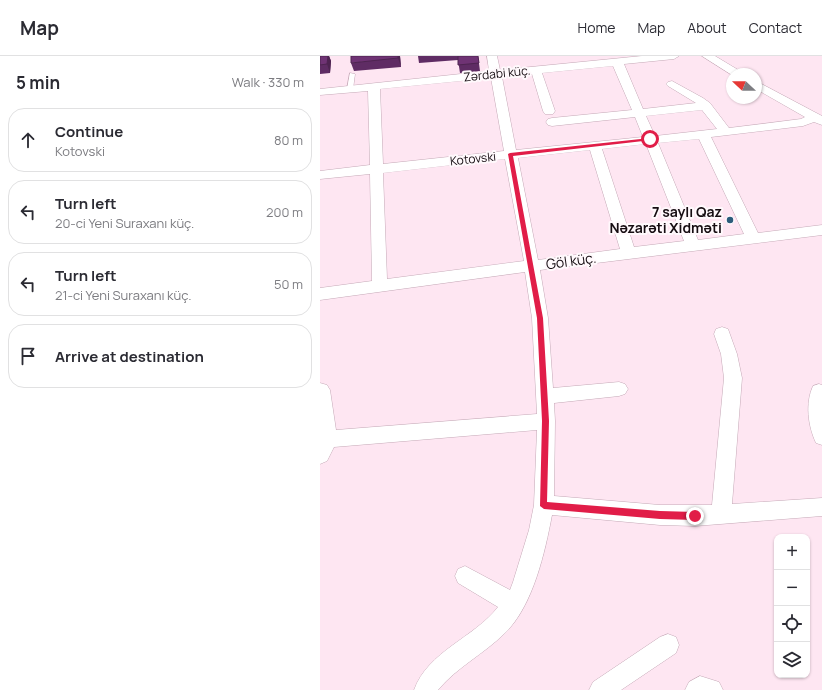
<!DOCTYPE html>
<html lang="en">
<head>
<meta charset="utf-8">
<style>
  :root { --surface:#fff; --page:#f2f2f3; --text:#2b2b33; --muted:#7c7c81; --line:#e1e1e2 }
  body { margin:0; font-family:Manrope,sans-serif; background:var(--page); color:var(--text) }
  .controls { position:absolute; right:12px; bottom:12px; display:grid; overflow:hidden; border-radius:8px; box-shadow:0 1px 3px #0004 }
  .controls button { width:36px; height:36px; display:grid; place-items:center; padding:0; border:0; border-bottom:1px solid var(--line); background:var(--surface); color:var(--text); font:20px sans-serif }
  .compass { position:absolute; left:406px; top:12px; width:36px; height:36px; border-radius:50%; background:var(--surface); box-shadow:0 1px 3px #0004; rotate:292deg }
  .stop { position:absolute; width:12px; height:12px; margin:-9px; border:3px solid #e11d48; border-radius:50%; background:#fff }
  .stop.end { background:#e11d48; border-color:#fff; box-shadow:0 1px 4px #0008 }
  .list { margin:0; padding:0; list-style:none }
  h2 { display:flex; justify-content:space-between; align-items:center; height:52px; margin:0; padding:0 16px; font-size:17px }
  h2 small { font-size:13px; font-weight:400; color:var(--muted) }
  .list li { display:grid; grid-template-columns:26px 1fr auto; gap:12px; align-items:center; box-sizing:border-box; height:64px; margin:0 8px 8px; padding:0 8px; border:1px solid var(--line); border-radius:16px }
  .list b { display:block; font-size:15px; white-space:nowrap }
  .list p { margin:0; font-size:13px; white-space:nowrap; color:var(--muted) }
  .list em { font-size:13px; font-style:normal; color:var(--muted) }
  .icon { flex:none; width:22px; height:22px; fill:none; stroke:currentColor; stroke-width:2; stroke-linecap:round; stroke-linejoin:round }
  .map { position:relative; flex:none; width:502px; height:634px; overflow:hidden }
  header { display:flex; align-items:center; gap:24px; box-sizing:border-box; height:56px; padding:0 20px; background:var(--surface); border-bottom:1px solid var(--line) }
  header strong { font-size:19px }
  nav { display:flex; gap:22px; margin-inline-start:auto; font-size:14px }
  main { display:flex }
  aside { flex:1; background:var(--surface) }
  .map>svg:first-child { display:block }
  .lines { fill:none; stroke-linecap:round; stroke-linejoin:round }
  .lane-casing { stroke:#c5a9b7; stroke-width:1 }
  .street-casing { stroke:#c5a9b7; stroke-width:1 }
  .lane { fill:#fff; fill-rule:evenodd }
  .street { fill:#fff; fill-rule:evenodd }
  .wall { fill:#5f2c64 }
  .shaded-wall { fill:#4e2451 }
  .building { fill:#6f3374; stroke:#4e2451 }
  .route { fill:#e11d48 }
  .poi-dot { fill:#2c5c7b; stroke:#fff9fc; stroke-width:1.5 }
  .labels { text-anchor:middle; stroke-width:4; stroke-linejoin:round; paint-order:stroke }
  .far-street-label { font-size:12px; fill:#160d12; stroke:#fff9fc }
  .poi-label { font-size:14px; font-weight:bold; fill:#160d12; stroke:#fff9fc; text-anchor:end }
  .street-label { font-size:14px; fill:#160d12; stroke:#fff9fc }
</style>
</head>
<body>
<header>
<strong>Map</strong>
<nav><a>Home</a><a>Map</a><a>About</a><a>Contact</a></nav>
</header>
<main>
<aside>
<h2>5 min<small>Walk · 330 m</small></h2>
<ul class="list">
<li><svg class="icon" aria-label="ahead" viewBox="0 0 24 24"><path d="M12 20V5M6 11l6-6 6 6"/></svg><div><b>Continue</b><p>Kotovski</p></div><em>80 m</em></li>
<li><svg class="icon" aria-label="left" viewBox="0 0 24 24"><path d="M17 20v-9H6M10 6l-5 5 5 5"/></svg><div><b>Turn left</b><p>20-ci Yeni Suraxanı küç.</p></div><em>200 m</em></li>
<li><svg class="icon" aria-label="left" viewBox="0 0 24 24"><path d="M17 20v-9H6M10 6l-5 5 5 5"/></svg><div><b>Turn left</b><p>21-ci Yeni Suraxanı küç.</p></div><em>50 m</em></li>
<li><svg class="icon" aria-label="arrive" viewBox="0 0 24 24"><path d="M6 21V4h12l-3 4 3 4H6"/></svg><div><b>Arrive at destination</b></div></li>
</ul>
</aside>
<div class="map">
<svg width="502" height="634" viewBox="0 0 502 634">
  <rect width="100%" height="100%" fill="#fee6f2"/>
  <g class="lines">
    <g class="lane-casing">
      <path id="lane" d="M30,17l5,1 -2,15 -3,2 -3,-2z"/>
    </g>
    <g class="street-casing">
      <path id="street" d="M167,0h10l3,14 142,-14h37l-5,3 -50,5 19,45 53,-6 -28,-17 -2,-2 2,-2 4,-1 31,17 7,5 19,25 72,-9 4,-2 -49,-28v-8l66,35v9l-8,-3 -11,4 -92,11 47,96 64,-8v10l-282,35 8,48 5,70 66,-6 6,2 3,5 -3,5 -6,2 -65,7 1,18 -1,75 106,9h52l12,-127 -3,-24 -7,-20 2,-5 6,-2 6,2 9,25 5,24 -10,126 90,-6v18l-127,10 -35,-1 -108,-10c-7,37 -19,91 -47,118 -21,21 -48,34 -67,57h-24c14,-39 60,-52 84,-83l-40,-24 -3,-7 3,-7 7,-3 45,24 3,-8 16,-52 5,-25 3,-75 -203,17 -7,14 -7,3v-81l7,2 3,5 6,40 201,-16 -5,-96 -7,-46 -205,28v-12l52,-7 -2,-107 -50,5v-8l50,-6 -2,-74 -48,4v-6l169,-18zM293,10l19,44 -80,8 -4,1 -2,3 2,3 4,1 83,-9 8,20 -127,13 -14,-73 30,-3 11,37 2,3h8l2,-3 -13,-38zM171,22l13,73 -121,13 -3,-75zM382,54l15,19 -62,7 -9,-20zM379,83l45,95 -46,6 -40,-97zM326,88l38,97 -50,6 -32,-98zM270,94l30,99 -82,11 -20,-102zM185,103l19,102 -137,18 -4,-106z
        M382,0h13l30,18 -13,1z
        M499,328l3,1v60l-6,-2c-8,-17 -11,-40 -3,-57z
        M348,578l8,3 3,8 -3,8 -55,37h-32l4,-8 67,-45z
        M380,620l19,6 4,8h-38l4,-8z"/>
    </g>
    <use href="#lane" class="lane"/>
    <use href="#street" class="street"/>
  </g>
  <path class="wall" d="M0,0h9l2,5 -1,12 -10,1z
    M80,0l1,11 -47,4 -3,-8z
    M98,0h60l2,15 -20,2 -2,-13 -39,3z"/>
  <path class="shaded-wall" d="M8,0h1l2,5 -1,12 -3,-9z
    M78,0h2l1,11 -3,-9z"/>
  <path class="building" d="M0,0h8l-1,8 -7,1z
    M31,0h47v2l-47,5z
    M138,0h20l1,7 -21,2z"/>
  <path class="route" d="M330,82l2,2 -139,16 30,162 6,103 -2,81 113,9 35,1 4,4 -4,4 -35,-1 -116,-10 -4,-3 2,-85 -5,-103 -29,-164 2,-1z"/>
  <circle class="poi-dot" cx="410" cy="164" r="4"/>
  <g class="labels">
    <g class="far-street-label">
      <text transform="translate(177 18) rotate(-6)" y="4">Zərdabi küç.</text>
      <text transform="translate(153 103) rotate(-6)" y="4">Kotovski</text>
    </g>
    <g class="poi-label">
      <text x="402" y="161">7 saylı Qaz<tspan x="402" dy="16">Nəzarəti Xidməti</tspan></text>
    </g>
    <g class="street-label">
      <text transform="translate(251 205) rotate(-8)" y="5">Göl küç.</text>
    </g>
  </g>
</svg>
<div class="controls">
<button>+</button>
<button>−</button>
<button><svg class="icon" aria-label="locate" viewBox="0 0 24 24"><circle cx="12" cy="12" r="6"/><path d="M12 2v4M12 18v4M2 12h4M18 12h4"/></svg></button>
<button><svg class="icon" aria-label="layers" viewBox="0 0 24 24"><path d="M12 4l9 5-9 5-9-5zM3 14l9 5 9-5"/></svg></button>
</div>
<svg class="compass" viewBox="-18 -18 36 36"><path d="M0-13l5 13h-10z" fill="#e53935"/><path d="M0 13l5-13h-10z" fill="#7c7c81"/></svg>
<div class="stop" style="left:330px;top:83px"></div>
<div class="stop end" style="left:375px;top:460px"></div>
</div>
</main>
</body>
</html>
